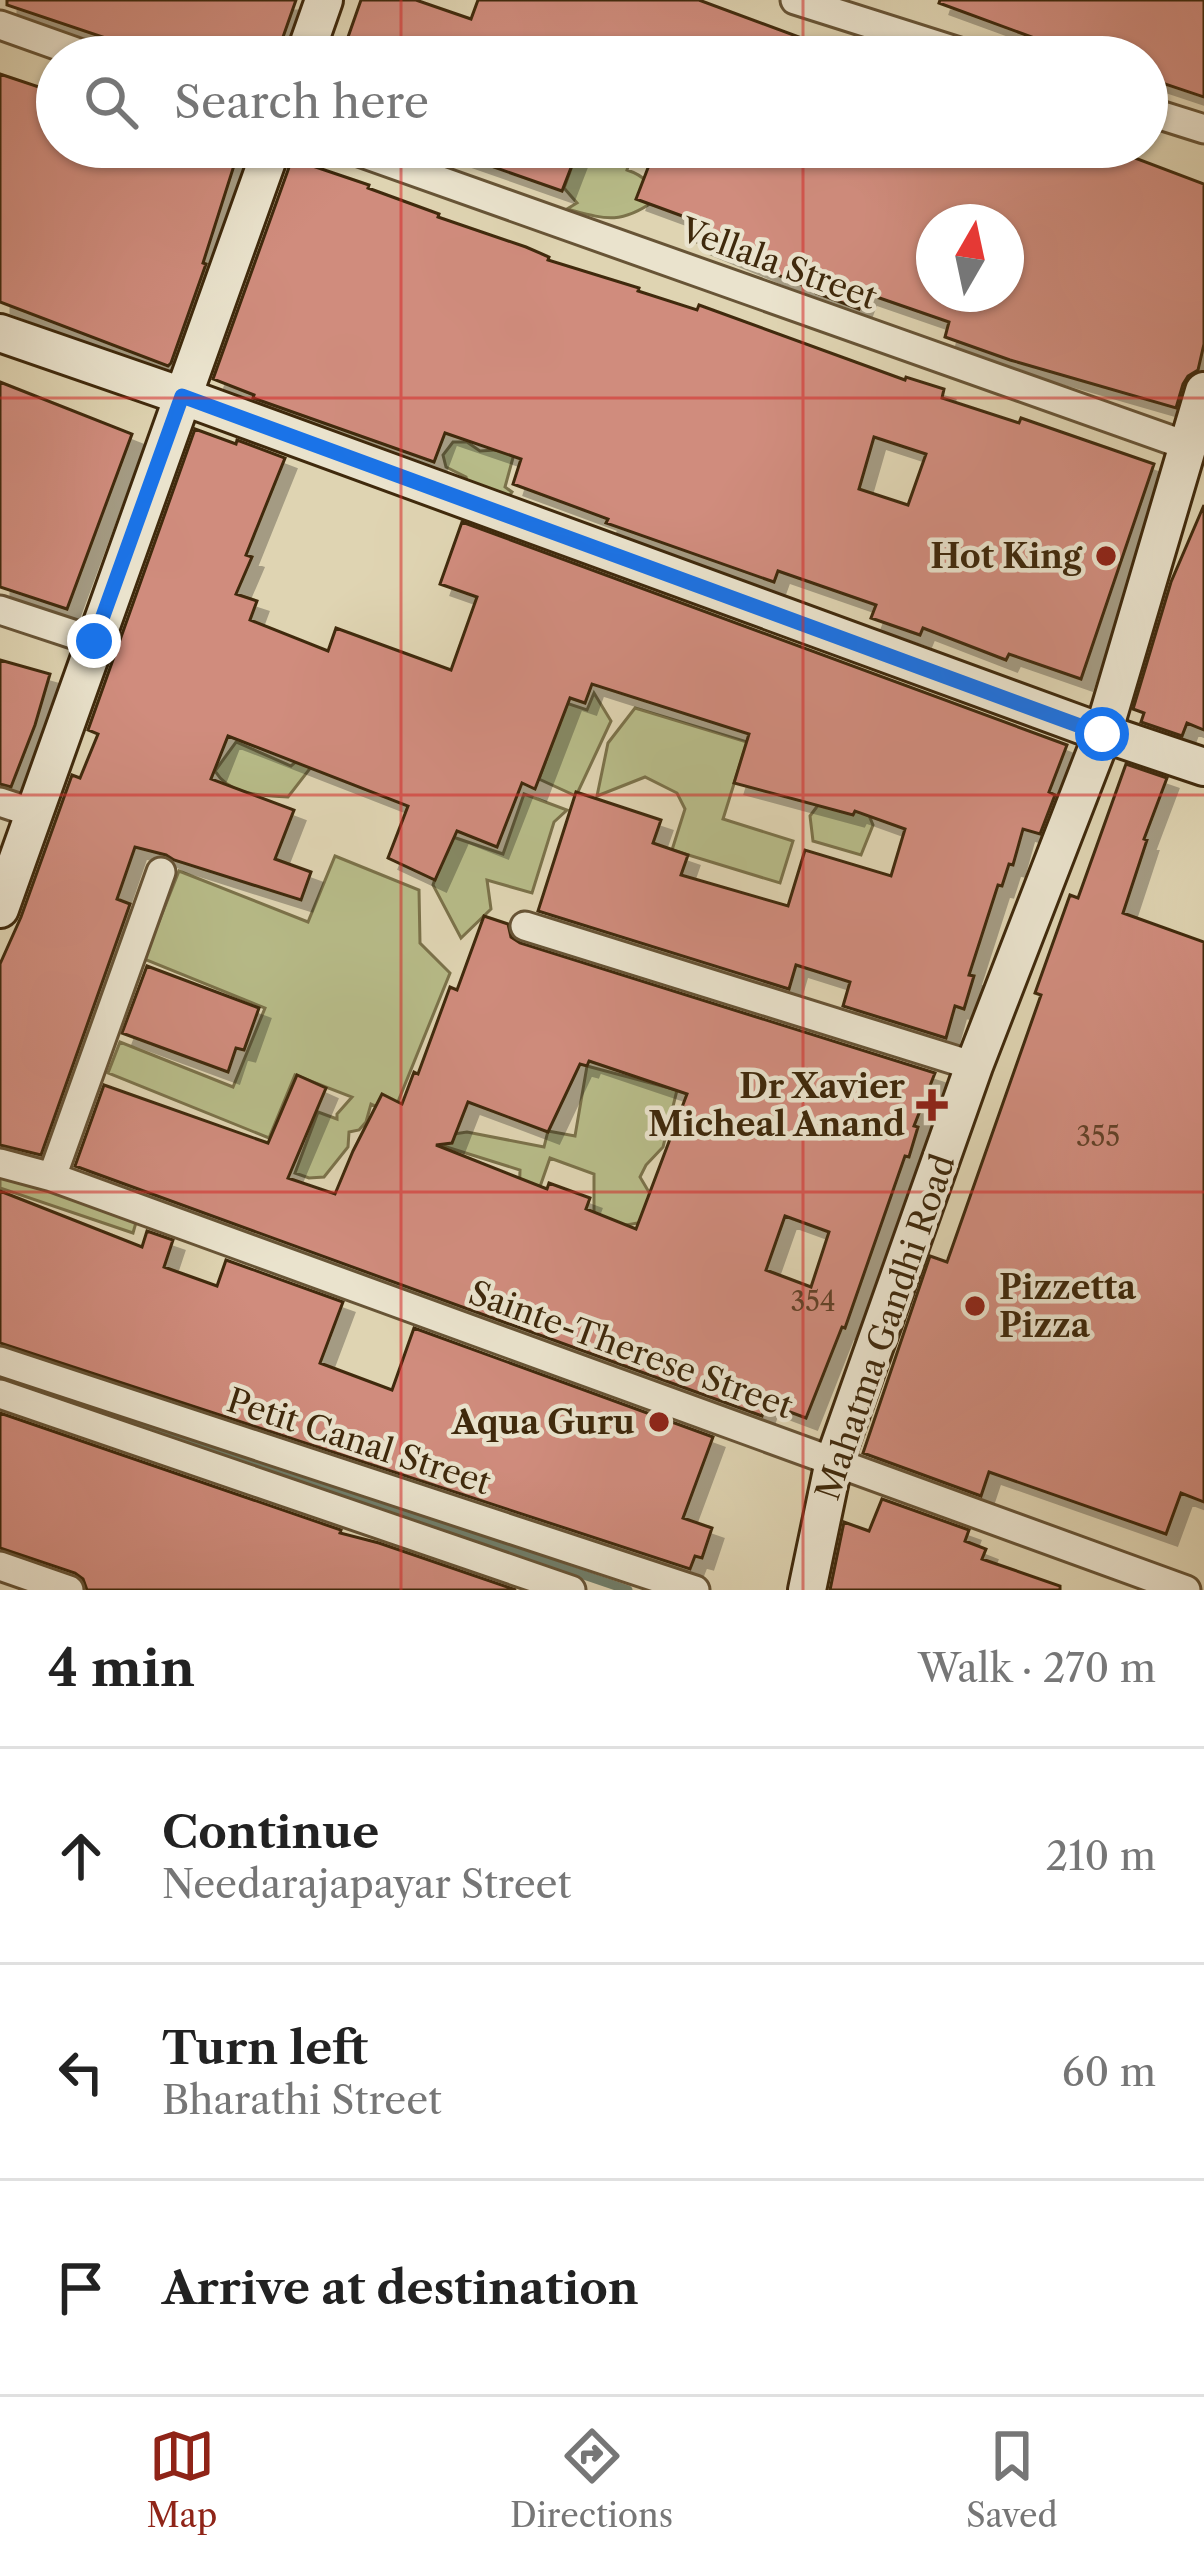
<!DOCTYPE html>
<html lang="en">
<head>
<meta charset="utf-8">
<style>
  :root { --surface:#fff; --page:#f6f6f6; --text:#222; --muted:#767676; --line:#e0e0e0; --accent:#8f2418 }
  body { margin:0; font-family:"Libre Caslon Text",serif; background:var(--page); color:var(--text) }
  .compass { position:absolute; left:916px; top:204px; width:108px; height:108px; border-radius:50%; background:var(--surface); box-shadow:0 3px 9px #0004; rotate:9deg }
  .stop { position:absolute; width:36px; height:36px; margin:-27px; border:9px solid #1a73e8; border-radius:50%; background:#fff }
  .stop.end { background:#1a73e8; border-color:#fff; box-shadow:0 3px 12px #0008 }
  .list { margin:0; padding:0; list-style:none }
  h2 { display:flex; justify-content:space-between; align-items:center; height:156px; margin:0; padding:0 48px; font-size:51px }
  h2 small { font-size:39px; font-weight:400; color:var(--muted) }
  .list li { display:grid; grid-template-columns:78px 1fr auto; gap:36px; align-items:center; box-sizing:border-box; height:216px; padding:0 48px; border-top:3px solid var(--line) }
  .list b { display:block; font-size:45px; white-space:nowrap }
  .list p { margin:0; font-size:39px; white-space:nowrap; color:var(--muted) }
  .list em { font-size:39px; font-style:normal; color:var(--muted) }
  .icon { flex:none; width:66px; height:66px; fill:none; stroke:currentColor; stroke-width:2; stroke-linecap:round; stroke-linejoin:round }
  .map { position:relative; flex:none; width:1204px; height:1590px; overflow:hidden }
  .search { position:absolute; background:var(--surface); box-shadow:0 3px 9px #0004; left:36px; right:36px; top:36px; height:132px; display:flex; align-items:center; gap:30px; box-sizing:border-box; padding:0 42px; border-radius:66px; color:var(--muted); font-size:45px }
  .sheet { height:804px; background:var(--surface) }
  nav { display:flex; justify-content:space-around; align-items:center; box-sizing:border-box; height:168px; border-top:3px solid var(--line); background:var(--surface); font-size:33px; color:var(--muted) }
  nav a { display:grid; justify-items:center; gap:6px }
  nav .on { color:var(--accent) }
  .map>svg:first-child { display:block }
  .green { fill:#b7bb88; stroke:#7b724a; stroke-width:3 }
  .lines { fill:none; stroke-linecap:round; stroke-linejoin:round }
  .stream { stroke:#717f6b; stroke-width:9 }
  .building { fill:#d08c7d; stroke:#3f290c; stroke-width:3; fill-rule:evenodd; filter:url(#shadow) }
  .street-casing { stroke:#675436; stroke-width:33 }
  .secondary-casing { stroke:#3f290c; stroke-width:42 }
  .street { stroke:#eae3cd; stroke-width:27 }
  .secondary { stroke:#eae3cd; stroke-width:36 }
  .route { stroke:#1a73e8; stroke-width:15 }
  .grid { fill:none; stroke:#d62828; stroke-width:3; stroke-opacity:0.55 }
  .poi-dot { fill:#8f2418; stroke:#eae3cd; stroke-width:4.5 }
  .labels { text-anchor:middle; stroke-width:9; stroke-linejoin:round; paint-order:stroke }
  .number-label { font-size:27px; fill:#634228 }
  .street-label { font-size:33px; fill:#3f290c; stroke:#eae3cd }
  .poi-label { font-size:33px; font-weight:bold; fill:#3f290c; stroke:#eae3cd; text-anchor:end }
</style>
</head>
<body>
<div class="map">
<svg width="1204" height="1590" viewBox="0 0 1204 1590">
  <defs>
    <filter id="shadow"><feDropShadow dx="11" dy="11" stdDeviation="0" flood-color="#0004"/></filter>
  </defs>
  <rect width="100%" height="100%" fill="#dfd4b2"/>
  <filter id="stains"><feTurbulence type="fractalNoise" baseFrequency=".00167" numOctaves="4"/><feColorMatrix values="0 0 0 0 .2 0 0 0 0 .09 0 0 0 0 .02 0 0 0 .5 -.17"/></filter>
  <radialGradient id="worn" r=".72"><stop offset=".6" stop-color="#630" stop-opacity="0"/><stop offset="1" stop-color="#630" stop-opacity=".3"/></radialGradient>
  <path class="green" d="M579,147h48l4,9 -4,14c18,6 23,13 27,31 -34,24 -49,18 -87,8l10,-6 -13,-15z
    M510,439l4,15 -9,33 7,5 -4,6 -39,-11 -3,-10 -20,-10 -3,-12 10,-13h14l13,9 15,-1z
    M594,693l17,28 -35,75 -37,-17 16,-44 -16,-41 48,16z
    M635,708l112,34 -24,77 70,22 -13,42 -108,-33 13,-41 -8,-16 -32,-16 -48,19 11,-53z
    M236,742l55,24 14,-12 7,12 -24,31c-27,-2 -58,-1 -73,-26z
    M859,791l14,34 -12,30 -48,-14 -3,-25 17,-23z
    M524,794l43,16 -13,12 -22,71 -45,-13 4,29 -30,29 -28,-53 17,-49 53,18z
    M335,856l84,34 1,53 30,30 -57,141 -22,-10 -5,18 -7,8 -10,2 -1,15 -24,30 -15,1 -14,-5 23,-61 19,7v-5l15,-17 -57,-22 -26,63 -161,-65 12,-31 113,45 32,-79 -121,-49 35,-88 129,51z
    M587,1066l90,24 -14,57 -17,18 -6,12 13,22 2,21 -40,7 -21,-1v-52l-44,-16 -15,43 -16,-1 1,-30 -99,-31 46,-7 77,15 4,-16 27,5z
    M0,1173l137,46 -4,14 -133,-45z"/>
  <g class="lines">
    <path class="stream" d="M0,1377l628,213"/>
  </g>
  <path class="building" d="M7,0h289l-20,57h-114l-155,-52z
    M361,0h55l55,19 7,-19h221l146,54v3h-504z
    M940,0h264v97l-57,-19v-21h-61l-147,-54z
    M0,74l57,19v54h164l17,6 -35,110 3,1 -35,99 -3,3 -168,-64z
    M449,147h130l-17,44 -114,-40z
    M656,147h450l98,37v160l-6,26 -10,6 -5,8 -7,24 -166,-48 -65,-23 4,-15 -84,-29 -6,16 -43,-16 1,-2 -120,-49 7,-18 -68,-25zM934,222h72v72h-72z
    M292,159l77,26 -1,3 71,26 -1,3 88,30 23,10 -1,3 91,28 -1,3 59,19 2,-5 206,75 1,-3 38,12 -2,9 77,25 2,-5 133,46 -73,215 -72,-25 -3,6 -83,-32 -3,7 -49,-17 5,-13 -98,-34 -4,11 -168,-59 2,-4 -95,-35 8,-25 -76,-26 -11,29 -181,-64 1,-3 -41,-16zM874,437l52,17 -18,51 -49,-16z
    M0,382l132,52 -65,175 -67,-22z
    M195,429l41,15 1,-4 48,18 -39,97 6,2 -16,37 21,7 -7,19 78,31 8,-23 115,42 26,-73 -37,-13 22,-62 605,223 -18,47 6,3 -15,39 -17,-5 -10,36 -4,-1 -7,22 -4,-1 -29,90 5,1 -10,33 -9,-3 -9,32 -103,-32 7,-24 -54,-17 -7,24 -251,-78 38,-119 85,28 -8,23 35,12 -7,20 107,31 17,-56 86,26 14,-47 -50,-18 -2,4 -119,-32 15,-49 -157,-50 -7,19 -15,-5 -35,91 -13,-6 -25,64 -40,-16 -22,49 -47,-22 20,-52 -180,-70 -17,43 83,31 -19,49 36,13 -10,28 -127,-40 -8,-5 -31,-8 -18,52 13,5 -89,251 -41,-10v-181l21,-47 51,-142 8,3 18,-44 -10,-4z
    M1204,505v225l-17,-7 -5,13 -41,-14 3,-9 -11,-4 38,-127z
    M0,660l50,14 -15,51 -24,62 -11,-3z
    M1126,764l41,14 -23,61 3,1 -24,73 81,29v560l-23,-9 -15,41 -177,-62 -8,24 -118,-43 67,-197 17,6 94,-267 -6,-2 35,-98 8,3z
    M484,916l24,8 3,13 9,6 415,130 -21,53 4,1 -9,30 -4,-1 -60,172 -3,-1 -36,91 -40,-15 -4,13 -687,-250 29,-81 164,58 29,-68 29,13 -38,90 47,16 18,-43 29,-57 20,10 12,-32 4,2 32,-87 7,3zM589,1061l98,33 -51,135 -50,-20 4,-11 -41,-15 -2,6 -111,-44 16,-2 16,-41 80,30 32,-68 7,2zM785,1216l44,16 -18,55 -45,-17z
    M147,966l112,42 -15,42 -8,-2 -8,24 -106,-39z
    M0,1191l142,56 5,-16 26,9 -9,27 53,19 9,-26 117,42 -23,61 72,27 22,-62 299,109 -30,81 29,10 -10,30 -7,-2 -5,13 -690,-226z
    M0,1413l341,117 -1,3 39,10 137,47h-429l-4,-11 -8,-6 -75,-25z
    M882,1499l87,31 -4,11 21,8 -4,10 78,27v4h-230l14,-68 25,9z"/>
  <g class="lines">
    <g class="street-casing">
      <path id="street" d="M795,0l180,57
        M0,25l90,32
        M1147,111l57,18
        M345,147l843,299
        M0,610l94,31
        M0,802l33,11
        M525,926l449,140
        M0,1163l52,14 1134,413
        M52,1177l109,-305
        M0,1361l695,229
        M0,1394l571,196
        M0,1566l69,24"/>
    </g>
    <g class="secondary-casing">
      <path id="secondary" d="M304,57l20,-57
        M0,333l182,63 921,337 101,34
        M0,909l272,-762
        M807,1590l27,-129 140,-395 129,-333 101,-342"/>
    </g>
    <use href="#street" class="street"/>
    <use href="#secondary" class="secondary"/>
  </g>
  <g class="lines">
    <path class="route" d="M94,641l88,-245 920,338"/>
  </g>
  <path class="grid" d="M401,0v57M803,0v57M401,147v1443M803,147v1443M0,398h1204M0,795h1204M0,1192h1204"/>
  <g class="poi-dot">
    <circle cx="1106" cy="556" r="12"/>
    <path d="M926 1087h12v12h12v12h-12v12h-12v-12h-12v-12h12z"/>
    <circle cx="975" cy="1306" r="12"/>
    <circle cx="659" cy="1422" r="12"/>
  </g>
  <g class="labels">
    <g class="number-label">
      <text x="1098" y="1146">355</text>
      <text x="813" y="1311">354</text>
    </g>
    <g class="street-label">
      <text transform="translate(779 263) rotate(20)" y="12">Vellala Street</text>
      <text transform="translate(885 1327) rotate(-71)" y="12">Mahatma Gandhi Road</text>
      <text transform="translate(631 1349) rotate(20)" y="12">Sainte-Therese Street</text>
      <text transform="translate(359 1441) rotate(18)" y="12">Petit Canal Street</text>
    </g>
    <g class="poi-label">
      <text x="1082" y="568">Hot King</text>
      <text x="905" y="1098">Dr Xavier<tspan x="905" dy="38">Micheal Anand</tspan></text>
      <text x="999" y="1299" text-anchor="start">Pizzetta<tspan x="999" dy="38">Pizza</tspan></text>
      <text x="635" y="1434">Aqua Guru</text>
    </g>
  </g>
  <rect width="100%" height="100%" filter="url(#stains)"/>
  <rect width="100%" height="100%" fill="url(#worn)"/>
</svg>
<svg class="compass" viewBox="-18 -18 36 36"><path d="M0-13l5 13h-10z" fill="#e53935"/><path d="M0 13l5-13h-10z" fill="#767676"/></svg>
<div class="stop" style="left:1102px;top:734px"></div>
<div class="stop end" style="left:94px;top:641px"></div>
<div class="search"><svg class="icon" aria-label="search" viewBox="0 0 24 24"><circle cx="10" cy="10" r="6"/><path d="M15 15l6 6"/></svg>Search here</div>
</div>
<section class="sheet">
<h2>4 min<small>Walk · 270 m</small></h2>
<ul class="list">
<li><svg class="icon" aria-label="ahead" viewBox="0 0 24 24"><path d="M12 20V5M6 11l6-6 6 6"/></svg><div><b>Continue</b><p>Needarajapayar Street</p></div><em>210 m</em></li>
<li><svg class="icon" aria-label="left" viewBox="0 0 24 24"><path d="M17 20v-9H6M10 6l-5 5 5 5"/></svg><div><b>Turn left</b><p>Bharathi Street</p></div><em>60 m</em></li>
<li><svg class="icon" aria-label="arrive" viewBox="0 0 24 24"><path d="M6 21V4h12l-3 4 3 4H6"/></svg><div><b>Arrive at destination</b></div></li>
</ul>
</section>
<nav>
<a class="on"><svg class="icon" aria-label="map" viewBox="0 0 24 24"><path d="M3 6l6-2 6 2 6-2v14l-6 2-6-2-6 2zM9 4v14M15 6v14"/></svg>Map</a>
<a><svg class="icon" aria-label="directions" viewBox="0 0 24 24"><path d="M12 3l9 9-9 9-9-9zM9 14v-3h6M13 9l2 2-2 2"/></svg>Directions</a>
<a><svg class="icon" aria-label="saved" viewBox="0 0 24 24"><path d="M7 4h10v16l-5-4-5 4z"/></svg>Saved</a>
</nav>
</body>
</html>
